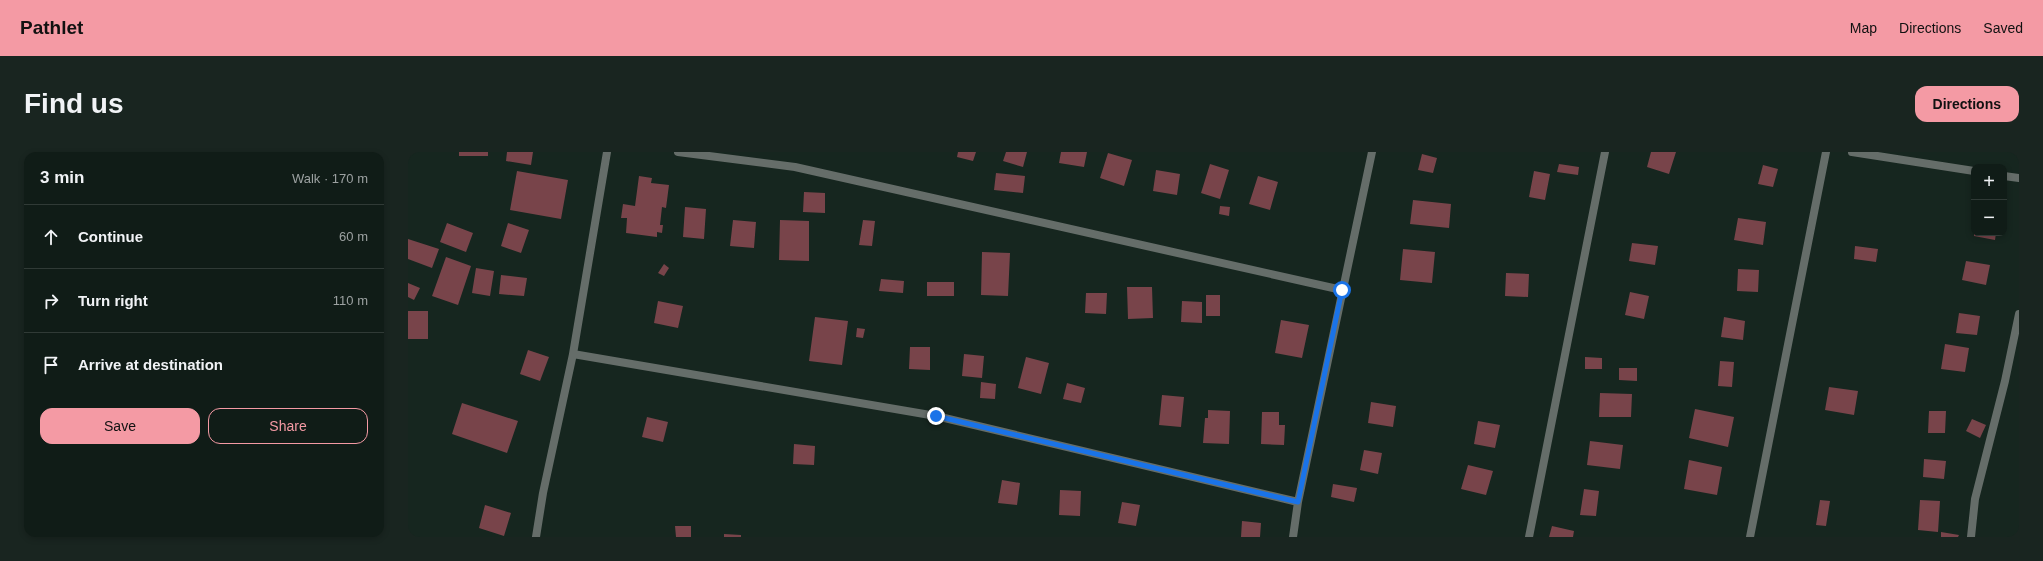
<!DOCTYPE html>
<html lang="en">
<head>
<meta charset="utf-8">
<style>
  :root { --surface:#101c17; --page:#192520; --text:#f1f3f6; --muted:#9ca1a1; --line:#303a36; --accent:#f49aa4 }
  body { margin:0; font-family:Arial,sans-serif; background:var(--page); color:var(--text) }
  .controls { position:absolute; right:12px; top:12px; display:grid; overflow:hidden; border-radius:8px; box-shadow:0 2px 6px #0003 }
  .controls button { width:36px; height:36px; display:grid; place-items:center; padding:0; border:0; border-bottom:1px solid var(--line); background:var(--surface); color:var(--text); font:20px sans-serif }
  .stop { position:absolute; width:12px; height:12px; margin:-9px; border:3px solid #1a73e8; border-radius:50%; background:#fff }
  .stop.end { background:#1a73e8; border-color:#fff; box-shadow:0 1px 4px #0008 }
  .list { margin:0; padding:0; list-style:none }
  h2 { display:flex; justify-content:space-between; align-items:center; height:52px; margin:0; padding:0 16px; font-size:17px }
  h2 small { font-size:13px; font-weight:400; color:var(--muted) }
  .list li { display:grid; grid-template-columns:26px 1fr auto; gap:12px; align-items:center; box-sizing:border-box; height:64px; padding:0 16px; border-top:1px solid var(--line) }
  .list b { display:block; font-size:15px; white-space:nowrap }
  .list em { font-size:13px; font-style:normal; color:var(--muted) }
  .actions { display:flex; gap:8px; padding:12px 16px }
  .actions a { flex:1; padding:9px 0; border:1px solid var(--accent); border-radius:12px; text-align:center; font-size:14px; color:var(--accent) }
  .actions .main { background:var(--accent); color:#111 }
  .icon { flex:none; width:22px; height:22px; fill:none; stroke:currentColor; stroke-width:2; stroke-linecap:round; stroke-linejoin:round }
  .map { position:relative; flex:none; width:1611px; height:385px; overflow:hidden; border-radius:12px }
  header { display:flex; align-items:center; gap:24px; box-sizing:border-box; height:56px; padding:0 20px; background:var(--accent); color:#111 }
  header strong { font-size:19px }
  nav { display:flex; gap:22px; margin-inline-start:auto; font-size:14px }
  .intro { display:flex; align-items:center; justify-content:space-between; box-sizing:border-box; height:96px; padding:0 24px }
  h1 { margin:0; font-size:28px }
  .button { padding:10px 18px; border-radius:12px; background:var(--accent); color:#111; font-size:14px; font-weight:700 }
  main { display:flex; gap:24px; padding:0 24px }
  aside { flex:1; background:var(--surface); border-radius:12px; box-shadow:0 2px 6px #0003 }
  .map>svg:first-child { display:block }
  .building { fill:#78444a }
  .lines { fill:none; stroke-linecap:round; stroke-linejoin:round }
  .street { stroke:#656d69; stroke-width:8 }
  .route { stroke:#1a73e8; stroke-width:5 }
</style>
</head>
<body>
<header>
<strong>Pathlet</strong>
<nav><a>Map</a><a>Directions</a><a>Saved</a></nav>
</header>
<div class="intro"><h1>Find us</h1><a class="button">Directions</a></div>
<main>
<aside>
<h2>3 min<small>Walk · 170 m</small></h2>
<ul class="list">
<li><svg class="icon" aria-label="ahead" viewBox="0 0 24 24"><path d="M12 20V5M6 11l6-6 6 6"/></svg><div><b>Continue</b></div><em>60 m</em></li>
<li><svg class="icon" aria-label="right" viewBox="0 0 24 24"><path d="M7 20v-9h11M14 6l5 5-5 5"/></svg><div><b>Turn right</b></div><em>110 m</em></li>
<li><svg class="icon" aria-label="arrive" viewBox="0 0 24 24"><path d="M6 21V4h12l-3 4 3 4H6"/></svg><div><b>Arrive at destination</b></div></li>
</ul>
<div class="actions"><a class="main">Save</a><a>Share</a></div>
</aside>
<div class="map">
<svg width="1611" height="385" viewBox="0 0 1611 385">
  <rect width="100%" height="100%" fill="#16261f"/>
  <path class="building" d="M51,0h29v4h-29z
    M99,0h26l-2,13 -25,-4z
    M550,0h18l-3,9 -16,-4z
    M598,0h21l-4,15 -20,-6z
    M653,0h26l-3,15 -25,-4z
    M1243,0h25l-7,22 -22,-7z
    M700,1l24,7 -8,26 -24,-8z
    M1014,2l15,4 -4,15 -15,-3z
    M802,12l19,6 -9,29 -19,-6z
    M1151,12l20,3 -1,8 -21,-3z
    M1355,13l15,4 -5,18 -15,-3z
    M748,18l24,4 -3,21 -24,-4z
    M109,19l51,9 -7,39 -51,-9z
    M1126,19l16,3 -5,26 -16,-3z
    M588,21l29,3 -2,17 -29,-3z
    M231,24l13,2 -1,5 18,2 -3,23 -4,-1 -2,18h3l-1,8 -5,-1v5l-31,-4 1,-15h-6l2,-14 12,2z
    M850,24l20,6 -8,28 -21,-6z
    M396,40l21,1v20l-22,-1z
    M1005,48l38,4 -2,24 -39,-4z
    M812,54l10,1 -1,9 -10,-2z
    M277,55l21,2 -2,30 -21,-2z
    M1330,66l28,4 -3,23 -29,-5z
    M325,68l23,2 -2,26 -24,-2z
    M372,68l29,1v40l-30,-1z
    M455,68l12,1 -3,25 -13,-1z
    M39,71l26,10 -7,19 -26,-10z
    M100,71l21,7 -8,23 -20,-7z
    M1566,81h22l-1,7 -21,-4z
    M0,87l31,10 -7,19 -24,-9z
    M1224,91l26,3 -3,19 -26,-4z
    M1447,94l23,3 -2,13 -22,-3z
    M995,97l32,3 -3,31 -32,-3z
    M574,100l28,1 -2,43 -27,-1z
    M38,105l25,9 -13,39 -26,-9z
    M1558,109l24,4 -4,20 -24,-5z
    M256,112l5,4 -5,8 -6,-3z
    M68,116l18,3 -4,25 -18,-3z
    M1330,117l21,1 -1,22 -21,-1z
    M1098,121l23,1 -1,23 -23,-1z
    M93,123l26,3 -3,18 -25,-2z
    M473,127l23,2 -1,12 -24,-2z
    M519,130h27v14h-27z
    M0,131l12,5 -6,12 -6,-3z
    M719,135h25l1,31 -25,1z
    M1222,140l19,4 -5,23 -19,-4z
    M678,141h21l-1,21 -21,-1z
    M798,143h14v21h-14z
    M250,149l25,5 -5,22 -24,-5z
    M774,149l20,1v21l-21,-1z
    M0,159h20v28h-20z
    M1551,161l21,3 -3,19 -21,-2z
    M407,165l33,4 -6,44 -33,-4z
    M1316,165l21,4 -2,19 -22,-3z
    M873,168l28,5 -7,33 -27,-5z
    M449,176l8,1 -2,9 -7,-1z
    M1537,192l24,4 -4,24 -24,-3z
    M502,195h20v23l-21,-1z
    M120,198l21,7 -9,24 -20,-7z
    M556,202l20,2 -2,22 -20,-2z
    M618,205l23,6 -8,31 -23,-6z
    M1177,205l17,1v11h-17z
    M1312,209l14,1 -2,25 -14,-1z
    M1211,216h18v13l-18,-1z
    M573,230l15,2 -1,15 -15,-1z
    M659,231l18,5 -4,15 -18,-4z
    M1421,235l29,4 -4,24 -29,-5z
    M1192,241l32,1 -1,23h-32z
    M754,243l22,2 -3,30 -22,-2z
    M963,250l25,4 -3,21 -25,-4z
    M54,251l56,18 -11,32 -55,-19z
    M1287,257l39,8 -6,30 -39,-9z
    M800,258l22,1 -1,33 -26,-1 2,-25h3z
    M1521,259h17l-1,22h-17z
    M854,260h17v13h6l-1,20 -23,-1z
    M239,265l21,5 -5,20 -21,-5z
    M1564,267l14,6 -6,13 -14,-7z
    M1070,269l22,4 -5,23 -21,-4z
    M1182,289l33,4 -3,24 -33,-4z
    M386,292l21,2 -1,19 -21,-1z
    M956,298l18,3 -4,21 -18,-4z
    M1516,307l22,2 -2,18 -21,-2z
    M1281,308l33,7 -5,28 -33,-6z
    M1060,313l25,6 -7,24 -25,-6z
    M594,328l18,3 -3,22 -19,-2z
    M925,332l24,4 -3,14 -23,-5z
    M1176,337l15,2 -3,25 -16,-1z
    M652,338l21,1 -1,25 -21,-1z
    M1412,348l10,1 -4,25 -10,-1z
    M1512,348l20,1 -2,31 -20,-2z
    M714,350l18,3 -4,21 -18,-3z
    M77,353l26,8 -7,23 -25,-8z
    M834,369l19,2 -1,14h-19z
    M267,374h16v11h-15z
    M1144,374l22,5 -1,6h-24z
    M1533,380l18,3 -1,2h-17z
    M316,382l17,1v2h-17z"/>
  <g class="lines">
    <path class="street" d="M270,0l117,15 547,123
      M1444,0l122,19
      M1596,24l15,2
      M165,202l363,62 362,86
      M128,385l7,-44 30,-139 34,-202
      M885,385l5,-35 74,-350
      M1121,385l76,-385
      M1342,385l76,-385
      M1563,385l4,-38 30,-118 14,-67"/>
  </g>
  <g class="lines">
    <path class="route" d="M528,264l362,86 44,-212"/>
  </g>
</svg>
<div class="controls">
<button>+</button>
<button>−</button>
</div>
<div class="stop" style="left:934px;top:138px"></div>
<div class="stop end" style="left:528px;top:264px"></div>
</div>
</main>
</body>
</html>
